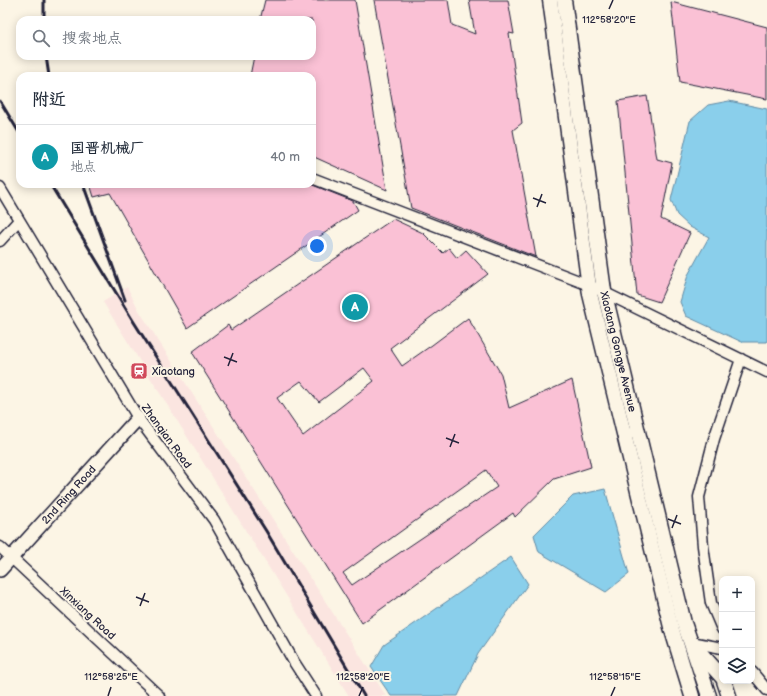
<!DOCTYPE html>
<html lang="zh">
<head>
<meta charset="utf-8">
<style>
  :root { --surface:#fff; --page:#f6f6f7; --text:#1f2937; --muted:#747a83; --line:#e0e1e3; --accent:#d1495b }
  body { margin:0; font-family:"Balsamiq Sans","LXGW WenKai TC",sans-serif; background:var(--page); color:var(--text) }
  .controls { position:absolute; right:12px; bottom:12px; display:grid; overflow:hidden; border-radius:8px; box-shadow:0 2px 10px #0003 }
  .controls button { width:36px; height:36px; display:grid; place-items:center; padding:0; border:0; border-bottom:1px solid var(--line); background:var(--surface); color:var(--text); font:20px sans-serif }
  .you { position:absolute; left:317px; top:246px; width:14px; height:14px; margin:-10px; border:3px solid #fff; border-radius:50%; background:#1a73e8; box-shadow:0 0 0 6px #1a73e833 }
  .badge { display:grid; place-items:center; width:26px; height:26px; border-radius:50%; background:var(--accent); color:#fff; font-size:13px; font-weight:700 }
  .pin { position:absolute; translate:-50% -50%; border:2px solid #fff; box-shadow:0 1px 4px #0006 }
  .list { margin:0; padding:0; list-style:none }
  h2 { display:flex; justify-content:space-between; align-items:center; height:52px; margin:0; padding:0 16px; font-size:17px }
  h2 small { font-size:13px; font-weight:400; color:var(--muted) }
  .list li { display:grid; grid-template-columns:26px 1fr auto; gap:12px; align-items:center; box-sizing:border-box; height:64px; padding:0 16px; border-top:1px solid var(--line) }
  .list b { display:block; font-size:15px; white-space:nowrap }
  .list p { margin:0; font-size:13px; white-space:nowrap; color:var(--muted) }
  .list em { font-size:13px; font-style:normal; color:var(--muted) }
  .icon { flex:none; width:22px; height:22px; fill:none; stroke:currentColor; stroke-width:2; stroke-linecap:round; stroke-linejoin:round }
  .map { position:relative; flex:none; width:767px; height:696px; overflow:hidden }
  .search { position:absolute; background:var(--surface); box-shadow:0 2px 10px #0003; left:16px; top:16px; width:300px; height:44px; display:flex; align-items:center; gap:10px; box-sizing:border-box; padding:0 14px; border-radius:12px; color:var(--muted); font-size:15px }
  .panel { position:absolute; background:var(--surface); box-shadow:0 2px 10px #0003; left:16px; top:72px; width:300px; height:116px; border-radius:12px }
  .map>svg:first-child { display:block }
  .built { fill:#fbe5e0 }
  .water { fill:#8acfeb; stroke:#608aa5 }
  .building { fill:#fac1d5; stroke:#22223b; fill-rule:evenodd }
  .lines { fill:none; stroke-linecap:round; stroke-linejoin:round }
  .minor-casing { stroke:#22223b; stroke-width:13 }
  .tertiary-casing { stroke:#22223b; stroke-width:16 }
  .secondary-casing { stroke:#22223b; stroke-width:17 }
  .minor { stroke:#fcf5e5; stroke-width:10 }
  .tertiary { stroke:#fcf5e5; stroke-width:13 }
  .secondary { stroke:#fcf5e5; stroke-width:14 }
  .rail { stroke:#22223b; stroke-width:3 }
  .ticks { fill:none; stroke:#22223b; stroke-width:1.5 }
  .labels { text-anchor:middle; stroke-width:4; stroke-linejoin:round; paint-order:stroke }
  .street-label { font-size:11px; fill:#22223b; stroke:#fcf5e5 }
  .poi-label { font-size:11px; fill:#22223b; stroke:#fcf5e5; text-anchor:start }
  .ticks-label { font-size:10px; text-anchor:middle; fill:#22223b; stroke:#fcf5e5; stroke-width:4; stroke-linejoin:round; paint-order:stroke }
</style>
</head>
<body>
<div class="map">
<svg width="767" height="696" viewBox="0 0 767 696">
  <rect width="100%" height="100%" fill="#fcf5e5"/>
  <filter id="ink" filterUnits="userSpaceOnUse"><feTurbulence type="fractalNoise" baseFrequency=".025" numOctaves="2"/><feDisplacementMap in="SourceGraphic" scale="8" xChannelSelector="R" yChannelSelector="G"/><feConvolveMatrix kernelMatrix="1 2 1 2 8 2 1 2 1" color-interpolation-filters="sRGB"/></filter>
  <g filter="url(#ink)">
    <path class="built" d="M127,287l13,25 246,384h-37l-246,-394z"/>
    <path class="water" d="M729,101l38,8v233h-25l-56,-26 -6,-14 8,-27 21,-38 -19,-10 -13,-12 -6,-15 19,-79 18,-16z
      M605,489l24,85 -23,18 -67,-40 -5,-17 39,-39z
      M511,557l17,27 -50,70 -20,42h-67l-20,-29 13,-22z"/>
    <path class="building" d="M265,0h90l32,190 -75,-34v-80h-62l4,-20h58v-36h-52z
      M374,0h74l4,25 23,9 -6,-34h39l6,34 -5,-1 13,90 -9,7 23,127 -125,-49z
      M671,2l96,25v72l-87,-17z
      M647,96l10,63 15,4 -11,56 29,14 -31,69 -22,-7 -19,-194z
      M90,184h220l43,17 5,9 -171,118 -77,-135 -16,4z
      M393,219l30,14 20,20 6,-5 8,10 9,-8 22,24 -98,74 12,18 30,-21 36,-27 33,56 8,34 63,-28 19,87 -37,12 -39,38 -2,-4 -151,110 -170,-271 36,-27 3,5zM364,368l10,13 -71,55 -26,-38 24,-17 18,21zM486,470l11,17 -145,98 -9,-12z"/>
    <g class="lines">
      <g class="minor-casing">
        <path id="minor" d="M312,178l277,107 178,87
          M0,188l138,230 76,102 80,142 22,34
          M0,241l19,-21
          M0,547l159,149
          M722,629l-11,-26 -8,-57 -4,-49 15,-58 27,-80
          M691,642l31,6
          M752,672l15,18"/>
      </g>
      <g class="tertiary-casing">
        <g id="tertiary">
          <path id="s1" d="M0,570l138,-152"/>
        </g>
      </g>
      <g class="secondary-casing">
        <g id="secondary">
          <path d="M550,0l40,294 81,333 21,69"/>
          <path id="s2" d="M564,0l40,291 80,332 25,73"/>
          <path d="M695,647l27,30"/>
          <path d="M724,681l5,15"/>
        </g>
      </g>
      <use href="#minor" class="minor"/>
      <use href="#tertiary" class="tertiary"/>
      <use href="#secondary" class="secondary"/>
      <path class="rail" d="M44,0v20
        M46,56l3,20
        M0,101l20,33
        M50,184l82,135 134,212 98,165
        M83,184l42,116"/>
    </g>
  </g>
  <path class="ticks" d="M609,9l4,-9M533,198l13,5M537,207l5,-13M224,357l13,5M228,366l5,-13M446,438l13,5M450,447l5,-13M668,519l13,5M672,528l5,-13M136,597l13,5M140,606l5,-13M108,696l3,-9M359,696l4,-9M611,696l4,-9"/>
  <defs>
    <g id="station-square" transform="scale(0.9)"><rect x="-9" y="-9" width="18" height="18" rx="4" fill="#d1495b" stroke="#fcf5e5"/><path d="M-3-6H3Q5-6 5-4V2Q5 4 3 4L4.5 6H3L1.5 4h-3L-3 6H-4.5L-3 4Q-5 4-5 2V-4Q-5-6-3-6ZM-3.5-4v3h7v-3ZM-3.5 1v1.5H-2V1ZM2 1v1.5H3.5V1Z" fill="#fff"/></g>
  </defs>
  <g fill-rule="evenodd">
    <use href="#station-square" x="139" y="371"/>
  </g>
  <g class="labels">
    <g class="street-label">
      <text dy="4" stroke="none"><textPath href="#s2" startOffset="356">Xiaotang Gongye Avenue</textPath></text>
      <text transform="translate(167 436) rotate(54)" y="4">Zhanqian Road</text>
      <text dy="4" stroke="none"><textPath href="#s1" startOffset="102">2nd Ring Road</textPath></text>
      <text transform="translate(88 613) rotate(43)" y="4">Xinxiang Road</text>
    </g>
    <g class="poi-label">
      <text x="152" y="375">Xiaotang</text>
    </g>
  </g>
  <g class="ticks-label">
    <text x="609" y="23">112°58'20"E</text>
    <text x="111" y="680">112°58'25"E</text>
    <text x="363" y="680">112°58'20"E</text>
    <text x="615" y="680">112°58'15"E</text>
  </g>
</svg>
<div class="controls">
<button>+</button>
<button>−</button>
<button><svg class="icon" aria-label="layers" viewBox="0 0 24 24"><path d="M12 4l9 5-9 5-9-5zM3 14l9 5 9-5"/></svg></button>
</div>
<div class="you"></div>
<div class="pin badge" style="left:355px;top:307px;background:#0f9aa8">A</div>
<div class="search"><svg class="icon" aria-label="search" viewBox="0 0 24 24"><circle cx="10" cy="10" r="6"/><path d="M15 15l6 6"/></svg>搜索地点</div>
<section class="panel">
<h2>附近<small></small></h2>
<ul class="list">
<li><span class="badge" style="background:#0f9aa8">A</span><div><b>国晋机械厂</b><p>地点</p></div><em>40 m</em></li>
</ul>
</section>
</div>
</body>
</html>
